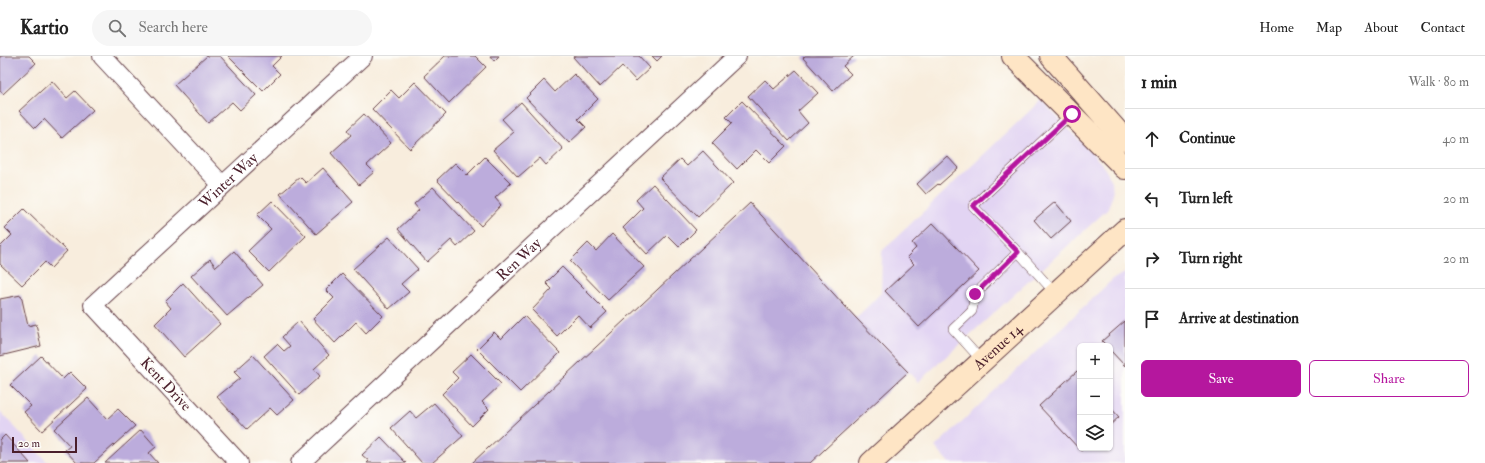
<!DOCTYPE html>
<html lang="en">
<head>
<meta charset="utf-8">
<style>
  :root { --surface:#fff; --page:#f6f6f6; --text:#222; --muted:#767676; --line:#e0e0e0; --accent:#b5179e }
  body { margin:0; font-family:"IM FELL Double Pica",serif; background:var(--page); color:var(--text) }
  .controls { position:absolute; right:12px; bottom:12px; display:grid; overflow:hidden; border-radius:6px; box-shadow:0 1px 3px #0004 }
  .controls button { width:36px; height:36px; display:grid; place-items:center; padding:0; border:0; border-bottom:1px solid var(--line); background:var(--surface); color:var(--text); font:20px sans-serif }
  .scale { position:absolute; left:12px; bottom:10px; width:65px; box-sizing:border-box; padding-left:4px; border:2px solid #4a1f2b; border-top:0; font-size:11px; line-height:14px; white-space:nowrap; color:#4a1f2b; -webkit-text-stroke:3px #fdfcf7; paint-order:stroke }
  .stop { position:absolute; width:12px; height:12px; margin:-9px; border:3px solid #b5179e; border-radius:50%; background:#fff }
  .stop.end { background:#b5179e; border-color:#fff; box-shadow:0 1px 4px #0008 }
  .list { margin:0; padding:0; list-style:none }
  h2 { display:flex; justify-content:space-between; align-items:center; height:52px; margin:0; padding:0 16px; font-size:17px }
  h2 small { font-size:13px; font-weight:400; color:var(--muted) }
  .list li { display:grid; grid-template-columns:26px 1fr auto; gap:12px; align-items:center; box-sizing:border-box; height:60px; padding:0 16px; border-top:1px solid var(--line) }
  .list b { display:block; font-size:15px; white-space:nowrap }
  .list em { font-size:13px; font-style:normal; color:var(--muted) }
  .actions { display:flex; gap:8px; padding:12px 16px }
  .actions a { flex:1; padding:9px 0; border:1px solid var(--accent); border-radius:6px; text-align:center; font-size:14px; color:var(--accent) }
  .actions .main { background:var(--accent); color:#fff }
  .icon { flex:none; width:22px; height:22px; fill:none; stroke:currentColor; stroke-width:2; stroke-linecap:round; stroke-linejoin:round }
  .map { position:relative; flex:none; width:1125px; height:407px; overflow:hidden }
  header { display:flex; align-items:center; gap:24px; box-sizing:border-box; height:56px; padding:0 20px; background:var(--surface); border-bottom:1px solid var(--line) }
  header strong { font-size:19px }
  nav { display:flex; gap:22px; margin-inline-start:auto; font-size:14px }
  .search { width:280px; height:36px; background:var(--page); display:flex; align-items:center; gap:10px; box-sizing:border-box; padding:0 14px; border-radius:22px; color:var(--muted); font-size:15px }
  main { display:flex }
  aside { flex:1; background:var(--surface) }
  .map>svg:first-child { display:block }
  .built { fill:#e2d4f3; fill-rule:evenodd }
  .building { fill:#bcacdc }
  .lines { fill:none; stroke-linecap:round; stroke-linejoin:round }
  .lane-casing { stroke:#643e46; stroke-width:10 }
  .street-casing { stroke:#643e46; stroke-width:20 }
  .secondary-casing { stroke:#643e46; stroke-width:24 }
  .lane { stroke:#fff; stroke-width:9 }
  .street { stroke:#fff; stroke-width:18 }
  .secondary { stroke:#fee5c5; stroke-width:22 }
  .route { stroke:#b5179e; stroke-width:5 }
  .labels { text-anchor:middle; stroke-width:3.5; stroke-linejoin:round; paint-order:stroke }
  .street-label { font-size:15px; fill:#4a1f2b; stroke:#fdfcf7 }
</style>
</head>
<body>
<header>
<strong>Kartio</strong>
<div class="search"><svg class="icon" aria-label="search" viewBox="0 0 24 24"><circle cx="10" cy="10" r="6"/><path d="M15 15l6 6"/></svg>Search here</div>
<nav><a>Home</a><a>Map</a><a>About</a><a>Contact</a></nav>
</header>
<main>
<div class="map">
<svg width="1125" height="407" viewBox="0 0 1125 407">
  <rect width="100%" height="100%" fill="#fdfcf7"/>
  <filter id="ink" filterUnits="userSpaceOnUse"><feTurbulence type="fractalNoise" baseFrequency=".025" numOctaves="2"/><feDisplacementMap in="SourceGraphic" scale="8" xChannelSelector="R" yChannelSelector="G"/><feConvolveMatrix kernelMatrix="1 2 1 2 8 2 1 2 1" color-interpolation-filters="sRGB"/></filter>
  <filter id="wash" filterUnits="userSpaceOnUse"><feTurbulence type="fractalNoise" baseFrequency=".012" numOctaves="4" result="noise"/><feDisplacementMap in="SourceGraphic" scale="16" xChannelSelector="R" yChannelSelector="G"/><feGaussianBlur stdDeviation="0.9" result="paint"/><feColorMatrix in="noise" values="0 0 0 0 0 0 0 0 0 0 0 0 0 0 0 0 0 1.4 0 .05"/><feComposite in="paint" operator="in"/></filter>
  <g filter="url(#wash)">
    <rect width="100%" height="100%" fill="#f8eddd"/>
    <path class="built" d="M1041,44l61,64 10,17 1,14 -6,15 -189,172 -62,-64 25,-25 1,-42z
      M1125,217v190h-176l-14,-16 178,-168zM1080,290h30v102h-30z
      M0,355l48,52h-48z"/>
    <g id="blocks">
      <path class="building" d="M0,0h29l7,7 -33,31 -3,-4z
        M207,0h13l36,39 -16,15 -8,-8 -24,21 -34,-38z
        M228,0h54l-10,10 8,8 -17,17z
        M445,0h30l11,11 -37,36 -25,-27z
        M490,0h9l-5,5z
        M575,0h64l11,12 -14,13 -14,-15 -22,21 -27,-30z
        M652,0h10l-5,5z
        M805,0h49l-11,10 8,8 -18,17 -30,-33z
        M796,14l22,23 -20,18 10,12 -19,18 -41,-45 17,-16 9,9z
        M574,18l24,25 -20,20 8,8 -17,16 -43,-45 18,-18 11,12z
        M52,25l15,17 8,-7 18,19 -31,28 -18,-19 -9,9 -16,-17z
        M415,26l31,32 -36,35 -38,-40 19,-19 8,8z
        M742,45l44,45 -17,17 -13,-13 -19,19 -25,-26 20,-20 -6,-6z
        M521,46l42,47 -17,16 -6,-7 -22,19 -25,-27 21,-18 -12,-13z
        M364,58l27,29 -24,22 7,7 -15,13 -28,-32 20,-18 -4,-5z
        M703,95l30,32 -35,34 -38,-39 20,-19 7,7z
        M947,100l11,12 -19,17 -1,-1 -12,10 -9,-10z
        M485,101l26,26 -16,15 6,7 -20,21 -44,-46 18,-17 12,12z
        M323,112l30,34 -37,32 -36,-40 20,-17 6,6z
        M653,128l43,46 -17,17 -12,-12 -20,19 -24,-26 20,-20 -7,-8z
        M433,131l41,44 -17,16 -6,-7 -24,22 -29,-33 21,-19 -5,-6z
        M272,145l34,35 -37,36 -21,-21 23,-22 -14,-14z
        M1055,146l16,19 -20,18 -17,-19z
        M750,147l106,115 52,54 -98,91h-338z
        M24,153l43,42 -16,17 -6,-6 -23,23 -22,-21v-17l12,-12 -7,-7z
        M933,167l46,48 -60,56 -34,-36 29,-27 -7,-7 9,-9 -4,-5z
        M612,178l32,33 -36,33 -38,-39 18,-18 8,8z
        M389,181l29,32 -17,15 8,8 -20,17 -36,-40z
        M234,195l29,34 -36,31 -36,-40 19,-17 6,8z
        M562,211l45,45 -17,16 -12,-13 -21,21 -25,-26 20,-21 -6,-6z
        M342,218l41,42 -17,17 -10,-11 -21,21 -22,-24 21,-21 -8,-8z
        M183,227l37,41 -36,33 -29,-33 16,-16 -6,-7z
        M21,239l7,31 8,-2 5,22 -41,10v-57z
        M524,260l36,37 -40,39 -43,-43 17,-17 7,7z
        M299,265l30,34 -15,14 6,7 -21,19 -35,-39 13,-12 7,7 6,-5 -8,-9z
        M1125,265v45l-15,-16v-4h-3l-5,-5z
        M471,298l30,30 -19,18 7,7 -17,17 -30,-32 16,-16 -6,-6z
        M253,299l41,45 -17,15 -7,-7 -23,21 -30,-32 23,-19 -6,-6z
        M41,300l22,23 7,-7 17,17 -45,42 -18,-19 7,-6 -21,-21z
        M1077,315l3,3v74h4l-3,3 -42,-45z
        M88,342l19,21 11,-10 17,17 -41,37h-17l-12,-13 5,-4 -16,-17z
        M434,347l29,33 -31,27h-10l-31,-35 19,-17 6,7z
        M1110,351l9,10 -9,8z
        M141,374l15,17 -7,6 9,10h-53z
        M5,379l25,28h-30v-23z
        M381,381l25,26h-39l2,-2 -7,-6z"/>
    </g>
  </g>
  <g filter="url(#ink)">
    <use href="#blocks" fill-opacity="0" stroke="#643e46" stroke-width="1"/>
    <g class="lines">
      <g class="lane-casing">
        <path id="lane" d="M1055,237l-37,-41 -45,-46 98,-92
          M982,305l-29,-32 19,-18 3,-17 43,-42"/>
      </g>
      <g class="street-casing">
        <g id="street">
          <path d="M102,0l120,129"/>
          <path id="s1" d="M239,407l-146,-158 270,-249"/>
          <path id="s2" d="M300,407l437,-407"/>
        </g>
      </g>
      <g class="secondary-casing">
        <g id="secondary">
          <path d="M1013,0l112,112"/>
          <path d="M1051,0l74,84"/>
          <path id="s3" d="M871,407l254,-233"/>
        </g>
      </g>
      <use href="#lane" class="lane"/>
      <use href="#street" class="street"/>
      <use href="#secondary" class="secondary"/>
    </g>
  </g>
  <g class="lines" filter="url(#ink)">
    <path class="route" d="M975,238l43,-42 -45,-46 99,-92"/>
  </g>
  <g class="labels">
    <g class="street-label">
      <text dy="5" stroke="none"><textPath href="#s1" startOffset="399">Winter Way</textPath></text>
      <text dy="5" stroke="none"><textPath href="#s2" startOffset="299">Ren Way</textPath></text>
      <text dy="5" stroke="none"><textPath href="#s3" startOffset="172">Avenue 14</textPath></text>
      <text transform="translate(166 328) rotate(47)" y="5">Kent Drive</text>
    </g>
  </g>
</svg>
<div class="controls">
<button>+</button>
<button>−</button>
<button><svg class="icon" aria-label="layers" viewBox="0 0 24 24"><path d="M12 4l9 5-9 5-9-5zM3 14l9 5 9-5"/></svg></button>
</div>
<div class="scale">20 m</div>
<div class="stop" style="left:1072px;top:58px"></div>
<div class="stop end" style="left:975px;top:238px"></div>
</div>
<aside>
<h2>1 min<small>Walk · 80 m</small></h2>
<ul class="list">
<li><svg class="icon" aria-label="ahead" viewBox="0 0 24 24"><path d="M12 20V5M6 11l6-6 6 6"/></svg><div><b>Continue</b></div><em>40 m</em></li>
<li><svg class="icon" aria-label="left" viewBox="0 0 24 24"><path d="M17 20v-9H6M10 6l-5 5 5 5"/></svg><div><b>Turn left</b></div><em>20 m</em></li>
<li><svg class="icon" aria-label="right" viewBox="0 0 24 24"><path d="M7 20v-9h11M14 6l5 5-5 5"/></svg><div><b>Turn right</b></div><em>20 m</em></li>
<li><svg class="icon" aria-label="arrive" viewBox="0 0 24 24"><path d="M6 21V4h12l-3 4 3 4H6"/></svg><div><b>Arrive at destination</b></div></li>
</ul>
<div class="actions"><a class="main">Save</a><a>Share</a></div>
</aside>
</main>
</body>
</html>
